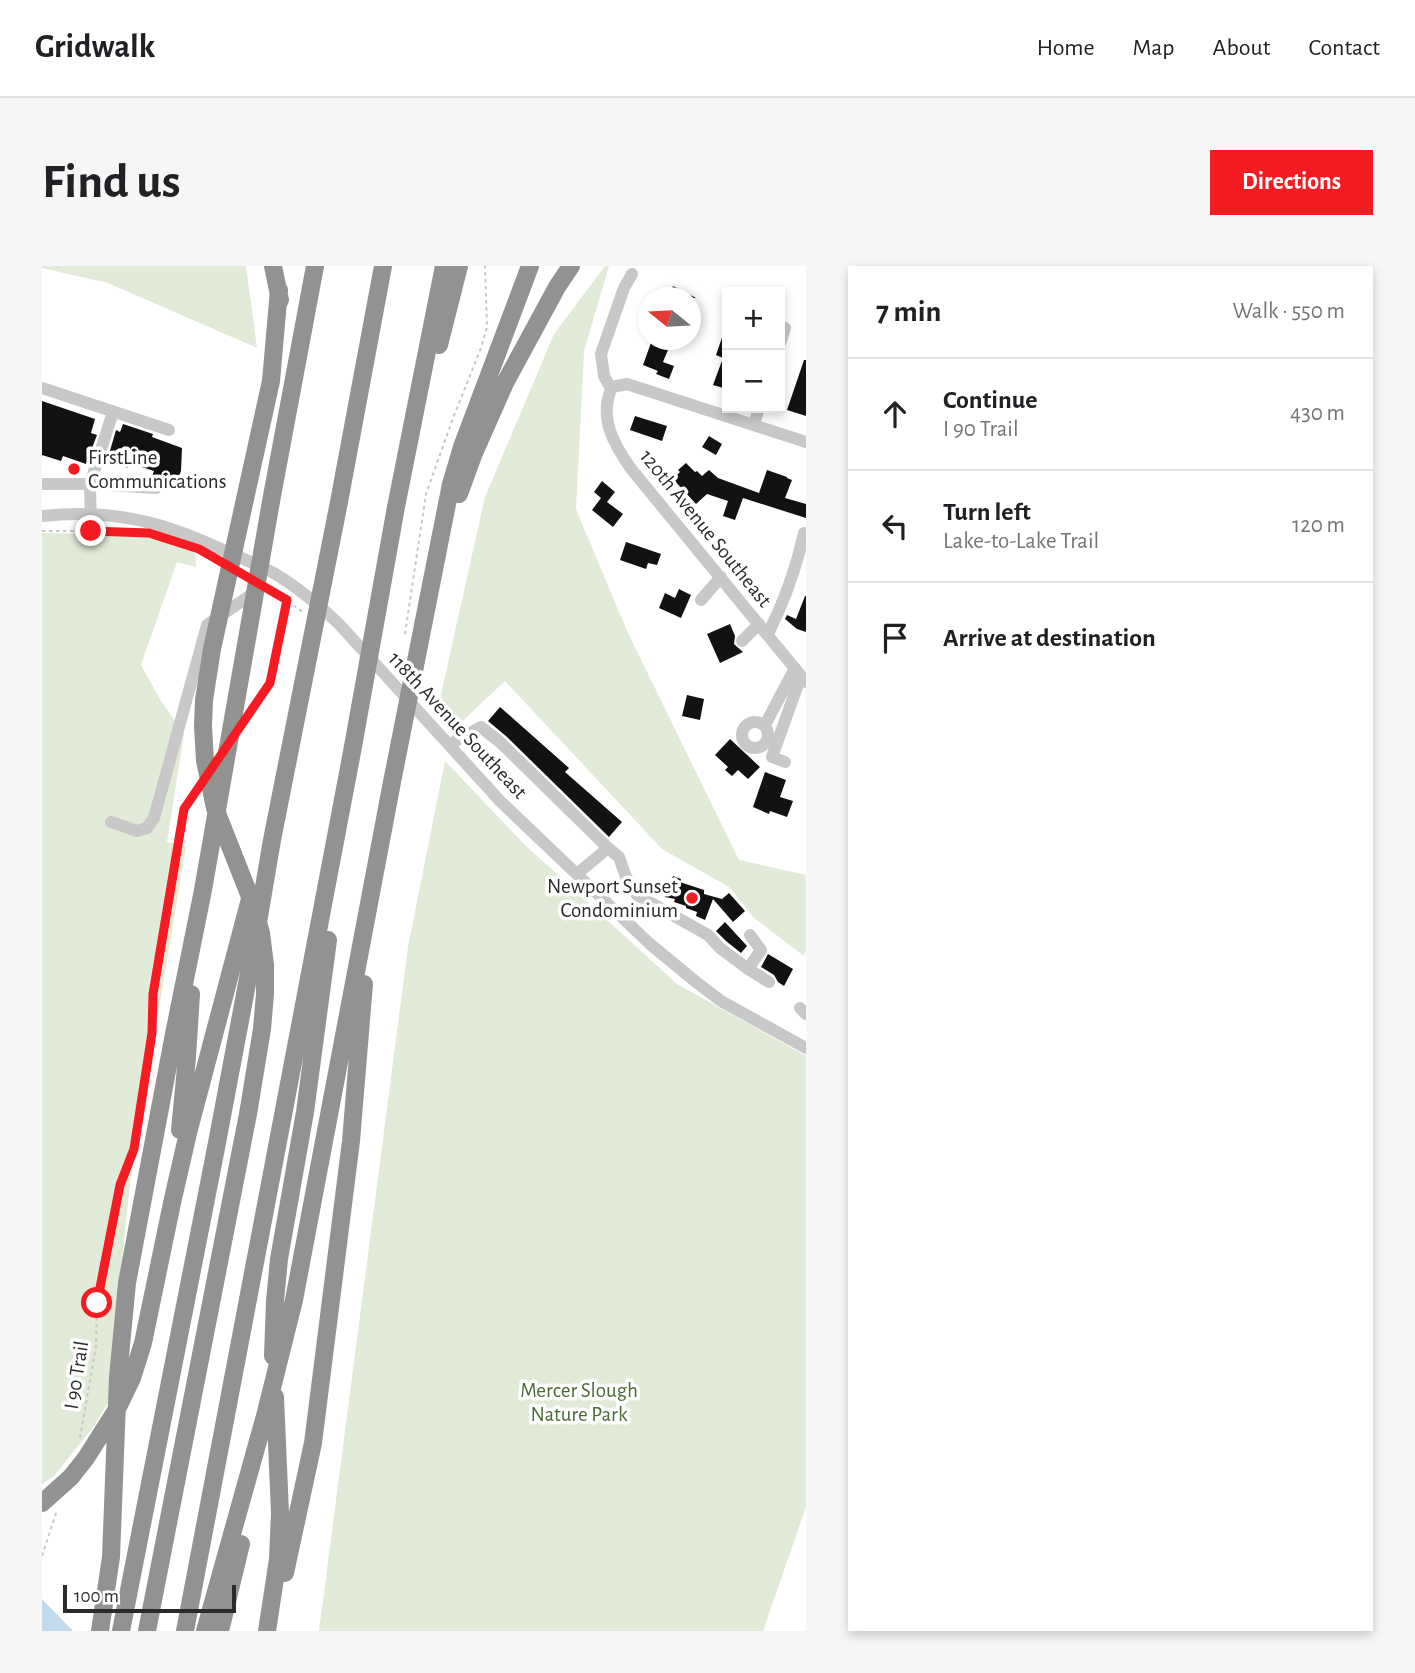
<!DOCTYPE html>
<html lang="en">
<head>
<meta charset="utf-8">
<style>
  :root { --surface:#fff; --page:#f6f6f6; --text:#202124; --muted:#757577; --line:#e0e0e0; --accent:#f41c22 }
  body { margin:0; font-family:"Alegreya Sans",sans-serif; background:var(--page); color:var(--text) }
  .controls { position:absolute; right:21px; top:21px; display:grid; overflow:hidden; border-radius:0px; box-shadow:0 4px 10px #0003 }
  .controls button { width:63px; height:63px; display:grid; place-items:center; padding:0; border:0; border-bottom:2px solid var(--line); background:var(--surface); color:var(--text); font:35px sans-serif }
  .compass { position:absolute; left:596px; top:21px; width:63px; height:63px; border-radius:50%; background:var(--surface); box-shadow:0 4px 10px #0003; rotate:288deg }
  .scale { position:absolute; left:21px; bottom:18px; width:173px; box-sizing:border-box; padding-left:7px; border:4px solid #2b2b2b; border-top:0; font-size:19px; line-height:24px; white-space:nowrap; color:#2b2b2b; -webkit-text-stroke:5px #fff; paint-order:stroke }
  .stop { position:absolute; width:21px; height:21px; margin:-16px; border:5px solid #f41c22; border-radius:50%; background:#fff }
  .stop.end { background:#f41c22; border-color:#fff; box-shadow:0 2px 7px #0008 }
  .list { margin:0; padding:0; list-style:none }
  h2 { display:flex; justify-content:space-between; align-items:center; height:91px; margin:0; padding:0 28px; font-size:30px }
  h2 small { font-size:23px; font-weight:400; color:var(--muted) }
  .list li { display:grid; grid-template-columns:46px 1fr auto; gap:21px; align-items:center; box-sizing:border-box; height:112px; padding:0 28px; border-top:2px solid var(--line) }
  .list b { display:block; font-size:26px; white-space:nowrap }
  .list p { margin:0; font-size:23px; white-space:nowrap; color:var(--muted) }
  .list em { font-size:23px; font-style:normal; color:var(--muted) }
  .icon { flex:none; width:38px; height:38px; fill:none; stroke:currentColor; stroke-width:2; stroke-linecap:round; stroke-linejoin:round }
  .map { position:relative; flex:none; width:764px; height:1365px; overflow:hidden; border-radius:0px }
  header { display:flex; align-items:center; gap:42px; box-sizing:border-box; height:98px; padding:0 35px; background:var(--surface); border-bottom:2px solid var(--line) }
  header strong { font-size:33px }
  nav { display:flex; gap:38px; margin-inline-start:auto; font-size:24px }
  .intro { display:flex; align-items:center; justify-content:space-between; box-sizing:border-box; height:168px; padding:0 42px }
  h1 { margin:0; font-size:49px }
  .button { padding:18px 32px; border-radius:0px; background:var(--accent); color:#fff; font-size:24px; font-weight:700 }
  main { display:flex; gap:42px; padding:0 42px }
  aside { flex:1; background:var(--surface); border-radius:0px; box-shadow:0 4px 10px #0003 }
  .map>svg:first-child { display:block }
  .green { fill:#e1ebd7 }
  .water { fill:#c1daed }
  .building { fill:#121212 }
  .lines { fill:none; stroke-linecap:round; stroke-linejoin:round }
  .path { stroke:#c8c8c8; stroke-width:2; stroke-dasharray:3.5 3.5; stroke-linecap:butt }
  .minor { stroke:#c8c8c8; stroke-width:12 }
  .highway { stroke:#929292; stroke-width:18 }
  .route { stroke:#f41c22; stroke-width:9 }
  .poi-dot { fill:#f41c22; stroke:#fff; stroke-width:2.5 }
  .labels { text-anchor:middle; stroke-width:7; stroke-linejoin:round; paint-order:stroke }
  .poi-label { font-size:21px; fill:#2b2b2b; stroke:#fff; text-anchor:start }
  .street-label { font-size:21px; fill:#2b2b2b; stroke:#fff }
  .park-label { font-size:21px; fill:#4c6a36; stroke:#fff }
</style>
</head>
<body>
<header>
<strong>Gridwalk</strong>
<nav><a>Home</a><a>Map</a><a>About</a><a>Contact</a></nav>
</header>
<div class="intro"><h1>Find us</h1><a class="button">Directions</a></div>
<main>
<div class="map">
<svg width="764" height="1365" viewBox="0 0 764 1365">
  <rect width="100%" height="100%" fill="#fff"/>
  <path class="green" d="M0,0h204l11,82 -149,-65 -66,-15z
    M563,0h4l-25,85 -8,158 51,122 112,229 67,15v74l-2,7 -50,-38 -25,-31 -67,-38 -157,-168 -50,47 -15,-29 45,-202 69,-163z
    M0,267l99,2 54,15 1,17 -19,-5 -36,103 20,36 23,33 -17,108 19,5 -56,335 -22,221 -14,23 -39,49 -13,9z
    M403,495l78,82 154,141 129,72v451l-43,124h-444l89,-684z"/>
  <path class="water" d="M0,1333l31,32h-31z"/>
  <path class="building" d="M631,20l23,12h-28z
    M684,60h1v63l-14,-4 10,-27 -7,-3z
    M610,74h20l-9,22 11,4 -5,13 -13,-5 2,-3 -15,-6z
    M762,94h2v56l-19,-6z
    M0,135l53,18 -4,14 6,2 -11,29 -23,-8 -2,5 -19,-6z
    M593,150l32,10 -5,15 -32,-11z
    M81,158l30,10 -1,3 30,11 -1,23 -6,16 -12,-4 -3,-3 -9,-1 3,-8 -25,-8 -1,5 -21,-7 9,-31 4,2z
    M667,170l13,8 -6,11 -14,-8z
    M644,197l9,9 2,-1 5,5 7,-6 9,8 41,15 8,-23 20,7v1l5,2 -7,18 21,6v14l-63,-20 -8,22 -12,-4 5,-15 -21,-7 -11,10 -23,-25 7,-7 -2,-2z
    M560,215l13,11 -8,10 16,12 -10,13 -21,-17 9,-12 -7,-6z
    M584,276l35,12 -4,11 -9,-2 -2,6 -26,-9z
    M637,323l12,6 -10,23 -22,-10 6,-15 10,5z
    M763,330h1v36l-9,-3 -12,-10 2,-4 9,4z
    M688,358l5,12 -1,8 9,8 -23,11 -13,-29z
    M645,429l17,4 -4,21 -18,-4z
    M458,441l69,61 -4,4 57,50 -13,15 -102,-100 -19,-16z
    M688,473l30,28 -12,12 -10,-9 -6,6 -7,-6 3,-3 -13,-12z
    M723,506l21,8 -6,17 13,4 -6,16 -17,-6 -1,3 -16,-7z
    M631,610l8,3 -1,3 24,8v4l18,5 7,-6 16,18 -12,11 -20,-23 -8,21 -9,-4 1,-4 -11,-4v-2l-12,-4 1,-3 -10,-2z
    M683,656l22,24 -6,7 -15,-12 -10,-10z
    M726,688l25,15 -9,17 -6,-4 -4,-7 -13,-8z"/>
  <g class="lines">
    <path class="path" d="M0,265h36
      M63,266l29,1
      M228,324l33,22
      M363,368l21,-140 27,-76 28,-70 6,-21 -2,-61
      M384,423l20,16 1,10 -4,6
      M208,447l20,-30 18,-86
      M38,1172l16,-92 1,-43 23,-118 14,-36 18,-116 1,-39 31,-185 11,-16
      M0,1290l15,-46"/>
    <path class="minor" d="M738,77l5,-15
      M570,121c-14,31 2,58 20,83l174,212
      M570,121l15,-3 179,58
      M570,121l-3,-2 -5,-9 -3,-22 23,-66 8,-14
      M0,122l127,42
      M712,158l5,-16
      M0,218h48l66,4
      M0,250c28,-3 57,-3 85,2 33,5 66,18 96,32 16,7 33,14 49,22 24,14 47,33 67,52l161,177 150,143 46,38 25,19 85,47
      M49,265l-1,-47 23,-72
      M659,334l20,-23
      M726,368c16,-32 28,-65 36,-101
      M700,375l17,-17
      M700 469a13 13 0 1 1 26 0a13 13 0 1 1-26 0Z
      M723,459l30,-57
      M408,480l7,-6 24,-13 20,16 107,105 -31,26
      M743,496l-13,-5 29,-81
      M69,556l26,9 10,-3 7,-10 53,-193 51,-35
      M566,582l11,9 7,20 11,18 71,40 12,13 28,21 13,-19 -11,-15
      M706,703l21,13
      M758,742l6,6"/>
    <path class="highway" d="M231,0l7,34
      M397,79l20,-79
      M417,228l15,-41 31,-70 52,-96 14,-21
      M138,864l7,-73 4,-63
      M231,1090l2,-55 4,-42 26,-147 23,-172
      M0,1237l29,-26 15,-19 31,-49 15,-31 11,-35 29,-140 16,-70 62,-234
      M243,1307l28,-130 38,-302 13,-157
      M58,1365l11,-74 7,-180 9,-94 47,-249 29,-144 69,-394 43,-230
      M79,1365l95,-483 37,-196 19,-112 67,-338 44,-236
      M105,1365l101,-517 14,-85 3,-35v-29l-4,-32 -7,-26 -39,-99 -10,-47 -2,-35 1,-26 8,-51 59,-268 8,-91
      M143,1365l167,-879 44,-245 48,-241
      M163,1365l60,-215 29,-116 98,-518 59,-298 11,-37 68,-181
      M178,1365l21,-87
      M225,1365l11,-72 2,-46 -5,-116"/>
  </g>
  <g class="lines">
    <path class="route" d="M49,265l58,2 50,16 88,51 -17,83 -86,126 -31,185 -1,39 -18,116 -14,36 -23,118"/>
  </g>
  <g class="poi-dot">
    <circle cx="32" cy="203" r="7"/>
    <circle cx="650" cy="632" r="7"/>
  </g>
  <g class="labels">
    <g class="poi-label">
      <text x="46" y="198">FirstLine<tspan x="46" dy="24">Communications</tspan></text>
      <text x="636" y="627" text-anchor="end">Newport Sunset<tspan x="636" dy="24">Condominium</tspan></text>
    </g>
    <g class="street-label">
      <text transform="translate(664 262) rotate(51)" y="7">120th Avenue Southeast</text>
      <text transform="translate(416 459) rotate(47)" y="7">118th Avenue Southeast</text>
      <text transform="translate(34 1109) rotate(-81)" y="7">I 90 Trail</text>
    </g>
    <g class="park-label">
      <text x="537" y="1131">Mercer Slough<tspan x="537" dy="24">Nature Park</tspan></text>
    </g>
  </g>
</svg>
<div class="controls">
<button>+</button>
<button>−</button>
</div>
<svg class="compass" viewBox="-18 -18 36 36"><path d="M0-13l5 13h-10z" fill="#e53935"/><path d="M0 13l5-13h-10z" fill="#757577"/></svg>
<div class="scale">100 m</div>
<div class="stop" style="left:55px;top:1037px"></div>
<div class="stop end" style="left:49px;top:265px"></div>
</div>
<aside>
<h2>7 min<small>Walk · 550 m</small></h2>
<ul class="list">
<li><svg class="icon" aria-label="ahead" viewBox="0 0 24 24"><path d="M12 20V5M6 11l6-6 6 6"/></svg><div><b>Continue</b><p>I 90 Trail</p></div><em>430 m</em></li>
<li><svg class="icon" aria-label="left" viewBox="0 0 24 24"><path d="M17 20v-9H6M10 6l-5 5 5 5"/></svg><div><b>Turn left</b><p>Lake-to-Lake Trail</p></div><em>120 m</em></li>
<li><svg class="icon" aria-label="arrive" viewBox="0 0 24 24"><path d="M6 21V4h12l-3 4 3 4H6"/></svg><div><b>Arrive at destination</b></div></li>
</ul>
</aside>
</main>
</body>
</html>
